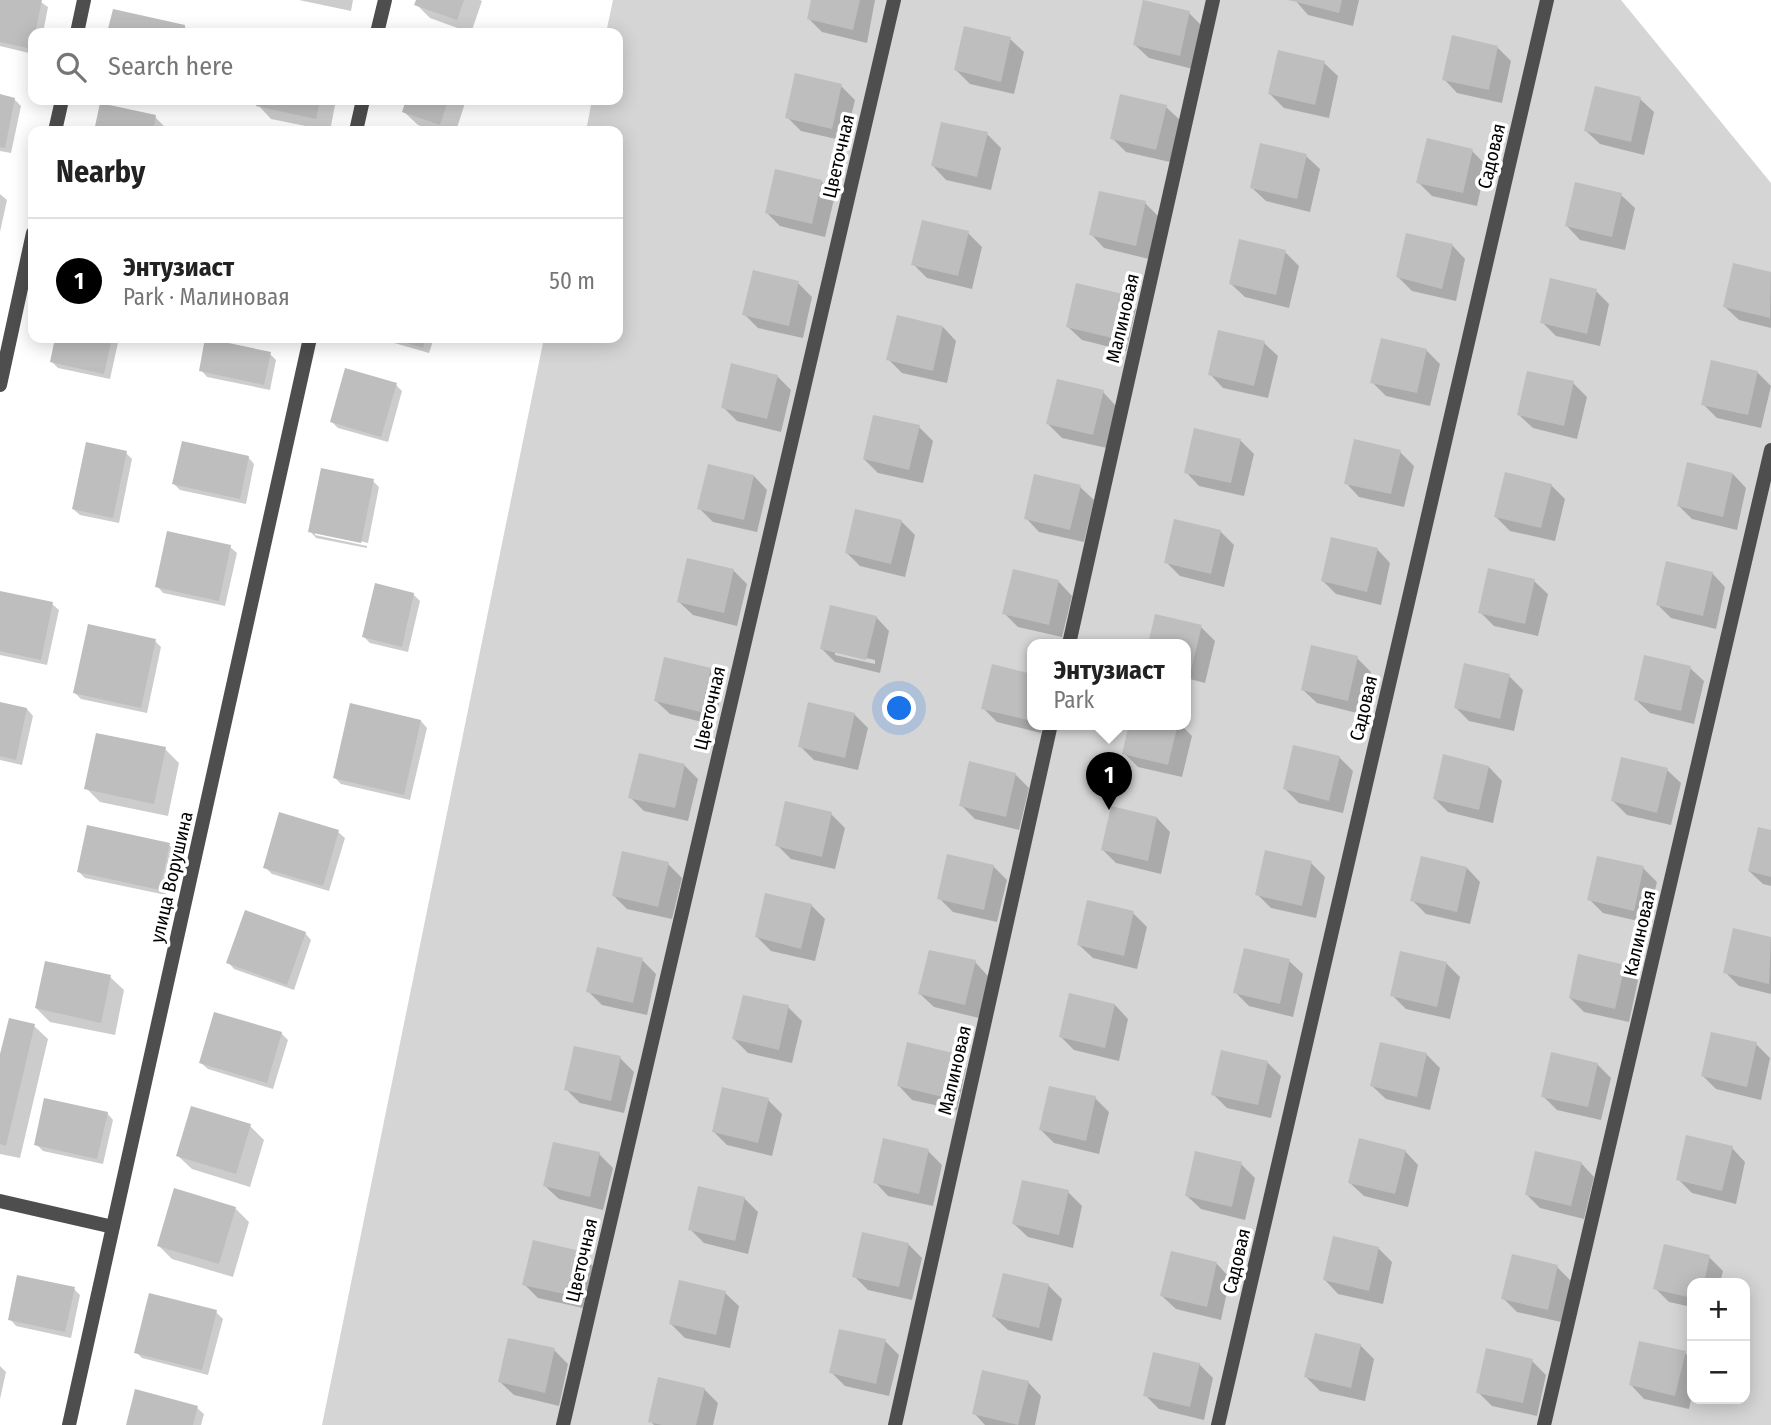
<!DOCTYPE html>
<html lang="en">
<head>
<meta charset="utf-8">
<style>
  :root { --surface:#fff; --page:#f6f6f6; --text:#222; --muted:#767676; --line:#e0e0e0; --accent:#000 }
  body { margin:0; font-family:"Fira Sans Condensed",sans-serif; background:var(--page); color:var(--text) }
  .controls { position:absolute; right:21px; bottom:21px; display:grid; overflow:hidden; border-radius:14px; box-shadow:0 4px 18px #0003 }
  .controls button { width:63px; height:63px; display:grid; place-items:center; padding:0; border:0; border-bottom:2px solid var(--line); background:var(--surface); color:var(--text); font:35px sans-serif }
  .you { position:absolute; left:900px; top:709px; width:24px; height:24px; margin:-18px; border:5px solid #fff; border-radius:50%; background:#1a73e8; box-shadow:0 0 0 10px #1a73e833 }
  .badge { display:grid; place-items:center; width:46px; height:46px; border-radius:50%; background:var(--accent); color:#fff; font-size:23px; font-weight:700 }
  .pin { position:absolute; translate:-50% -58px; filter:drop-shadow(0 2px 4px #0008) }
  .pin::after { content:''; position:absolute; top:37px; width:24px; height:21px; background:inherit; clip-path:polygon(0 0,100% 0,50% 100%) }
  .popup { position:absolute; left:1027px; top:639px; width:164px; height:91px; box-sizing:border-box; display:grid; place-content:center; border-radius:14px; background:var(--surface); filter:drop-shadow(0 2px 5px #0005); font-size:23px; white-space:nowrap; color:var(--muted) }
  .popup b { font-size:26px; color:var(--text) }
  .popup::after { content:''; position:absolute; left:50%; top:100%; margin-left:-14px; border:14px solid transparent; border-top-color:var(--surface) }
  .list { margin:0; padding:0; list-style:none }
  h2 { display:flex; justify-content:space-between; align-items:center; height:91px; margin:0; padding:0 28px; font-size:30px }
  h2 small { font-size:23px; font-weight:400; color:var(--muted) }
  .list li { display:grid; grid-template-columns:46px 1fr auto; gap:21px; align-items:center; box-sizing:border-box; height:126px; padding:0 28px; border-top:2px solid var(--line) }
  .list b { display:block; font-size:26px; white-space:nowrap }
  .list p { margin:0; font-size:23px; white-space:nowrap; color:var(--muted) }
  .list em { font-size:23px; font-style:normal; color:var(--muted) }
  .icon { flex:none; width:38px; height:38px; fill:none; stroke:currentColor; stroke-width:2; stroke-linecap:round; stroke-linejoin:round }
  .map { position:relative; flex:none; width:1771px; height:1425px; overflow:hidden }
  .search { position:absolute; background:var(--surface); box-shadow:0 4px 18px #0003; left:28px; top:28px; width:595px; height:77px; display:flex; align-items:center; gap:18px; box-sizing:border-box; padding:0 24px; border-radius:14px; color:var(--muted); font-size:26px }
  .panel { position:absolute; background:var(--surface); box-shadow:0 4px 18px #0003; left:28px; top:126px; width:595px; height:217px; border-radius:14px }
  .map>svg:first-child { display:block }
  .green { fill:#d5d5d5; fill-rule:evenodd }
  .shadow { fill:#0003; fill-rule:evenodd }
  .building { fill:#bebebe }
  .lines { fill:none; stroke-linecap:round; stroke-linejoin:round }
  .minor { stroke:#4e4e4e; stroke-width:14 }
  .labels { text-anchor:middle; stroke-width:7; stroke-linejoin:round; paint-order:stroke }
  .street-label { font-size:19px; fill:#000; stroke:#fff }
</style>
</head>
<body>
<div class="map">
<svg width="1771" height="1425" viewBox="0 0 1771 1425">
  <rect width="100%" height="100%" fill="#fff"/>
  <path class="green" d="M613,0h1008l150,183v1242h-1449l222,-1087h74v-207h-32l6,-31h26v-67h-12zM1032,644h154v80h-154zM1692,1283h53v116h-53z"/>
  <path class="shadow" d="M0,0h38l10,7 -5,26h-10v21l-33,-8z
    M299,0h54l-2,11z
    M418,0h62l2,1 -11,32 -41,-15 -14,-14z
    M813,0h62l-8,43 -45,-11 -13,-13z
    M1295,0h64l-6,26 -45,-11z
    M114,11l70,15 7,7h-82z
    M1189,13l14,14 -10,42 -44,-11 -14,-13z
    M1010,39l14,13 -10,42 -44,-10 -14,-14z
    M1498,48l13,13 -9,42 -45,-10 -13,-14z
    M1324,63l14,13 -9,42 -45,-10 -14,-14z
    M841,86l14,14 -10,41 -44,-10 -14,-14z
    M0,96l14,3 7,7 -10,47 -11,-2z
    M1640,99l14,13 -10,43 -44,-11 -14,-13z
    M259,100h77l-6,31 -59,-12 -13,-14z
    M408,100h58l-10,31h-21l-17,-6 -14,-13z
    M102,105l53,12 14,14h-73z
    M1166,107l14,13 -10,42 -44,-10 -14,-14z
    M987,134l14,14 -10,42 -45,-10 -13,-14z
    M1472,151l14,14 -9,41 -45,-10 -14,-14z
    M1306,156l14,13 -10,43 -44,-11 -14,-13z
    M821,181l14,14 -10,42 -45,-11 -13,-13z
    M0,194l7,6 -7,32z
    M1621,195l14,13 -10,42 -45,-10 -13,-14z
    M1145,203l14,14 -10,42 -45,-11 -13,-14z
    M968,233l14,14 -10,42 -45,-11 -14,-14z
    M1452,245l13,14 -9,42 -44,-10 -14,-14z
    M1285,252l14,14 -10,42 -44,-11 -14,-13z
    M1735,265l36,9v54l-32,-8 -14,-13z
    M798,283l14,14 -9,41 -45,-10 -14,-14z
    M1596,291l13,13 -9,42 -44,-10 -14,-14z
    M1122,295l14,14 -10,42 -44,-11 -14,-13z
    M943,327l13,14 -9,42 -45,-10 -14,-14z
    M57,338h62l-9,41 -52,-11 -6,-6z
    M377,338h57l-5,15z
    M1264,343l14,13 -10,42 -45,-10 -13,-14z
    M1426,350l14,14 -10,42 -44,-10 -14,-14z
    M270,354l6,6 -6,30 -63,-13 -6,-7z
    M1757,372l14,14 -10,42 -44,-10 -14,-14z
    M777,376l14,14 -10,42 -44,-11 -14,-14z
    M1573,383l14,14 -10,42 -44,-11 -14,-13z
    M396,385l6,6 -14,51 -50,-14 -6,-6z
    M1103,392l13,14 -9,42 -45,-10 -14,-14z
    M919,427l14,14 -10,42 -45,-10 -14,-14z
    M1240,440l14,14 -10,42 -45,-10 -13,-14z
    M1400,452l14,14 -10,41 -45,-10 -13,-14z
    M126,453l6,6 -13,64 -39,-8 -7,-6z
    M248,457l6,7 -8,40 -66,-14 -6,-6z
    M1733,474l13,14 -9,42 -45,-11 -13,-13z
    M754,476l13,14 -10,42 -44,-10 -14,-14z
    M373,481l6,6 -11,56 -53,-12v4l52,11v2l-51,-10 -6,-7z
    M1551,485l14,14 -10,42 -45,-10 -14,-14z
    M1080,487l14,13 -10,42 -45,-10 -13,-14z
    M901,521l14,14 -10,42 -45,-11 -13,-13z
    M1220,531l14,14 -10,42 -44,-11 -14,-14z
    M230,547l7,6 -12,53 -62,-13 -6,-7z
    M1377,549l13,14 -9,42 -45,-11 -13,-13z
    M733,570l14,14 -10,42 -44,-11 -14,-13z
    M1712,573l13,14 -9,42 -45,-11 -13,-13z
    M1534,581l14,13 -10,42 -44,-10 -14,-14z
    M1059,582l13,14 -10,41 -44,-10 -14,-14z
    M0,593l52,11 7,6 -12,55 -47,-10z
    M413,594l7,7 -12,51 -38,-9 -6,-6z
    M876,617l13,14 -9,42 -45,-11 -13,-13zM835,651l40,9v4l-40,-9z
    M1201,627l14,14 -10,42 -19,-5v-34z
    M155,641l6,6 -14,66 -66,-14 -6,-6z
    M1357,658l14,14 -10,42 -44,-11 -14,-13z
    M1690,668l14,13 -10,43 -44,-11 -14,-13z
    M710,669l14,14 -10,42 -44,-11 -14,-13z
    M1032,675v49h11l-2,9 -44,-11 -14,-14z
    M1509,676l14,14 -9,41 -45,-10 -14,-14z
    M0,703l27,6 6,7 -11,49 -22,-5z
    M854,714l14,14 -10,42 -44,-10 -14,-14z
    M421,721l6,7 -17,72 -69,-16 -6,-6z
    M1130,724h50l12,12 -10,41 -44,-10 -14,-14z
    M165,749l14,14 -11,53 -68,-14 -14,-14z
    M1339,757l14,14 -10,42 -44,-10 -14,-14z
    M684,765l14,14 -10,42 -44,-10 -14,-14z
    M1489,767l13,14 -9,42 -45,-11 -13,-13z
    M1667,770l14,13 -10,42 -44,-10 -14,-14z
    M1015,774l14,14 -10,42 -44,-11 -14,-14z
    M831,814l14,14 -10,41 -44,-10 -14,-14z
    M1157,818l13,14 -9,42 -45,-11 -14,-14z
    M338,832l7,6 -16,53 -57,-17 -7,-7z
    M1771,832v54l-8,-2 -14,-13z
    M169,845l6,6 -9,44 -81,-17 -6,-6z
    M1311,863l14,14 -9,41 -45,-10 -14,-14z
    M668,864l14,14 -10,41 -45,-10 -14,-14z
    M993,866l14,14 -10,42 -44,-10 -14,-14z
    M1467,868l13,14 -10,42 -44,-10 -14,-14z
    M1643,868l14,14 -10,41 -44,-10 -14,-14z
    M811,905l14,14 -10,42 -44,-10 -14,-14z
    M1133,913l14,14 -10,42 -44,-11 -14,-13z
    M1734,930l37,9v55l-32,-8 -14,-14z
    M305,933l6,7 -17,50 -60,-21 -6,-7z
    M642,960l14,14 -9,41 -45,-10 -14,-14z
    M1289,961l14,13 -10,43 -44,-11 -14,-14z
    M975,962l13,14 -9,42 -45,-11 -14,-13z
    M1446,963l14,14 -10,42 -44,-10 -14,-14z
    M1625,967l13,13 -9,42 -45,-10 -14,-14z
    M110,977l14,13 -9,45 -65,-13 -14,-14z
    M1115,1005l13,14 -9,42 -45,-11 -14,-14z
    M788,1007l14,14 -10,42 -44,-10 -14,-14z
    M34,1026l14,13 -28,119 -20,-4v-93z
    M281,1033l7,7 -15,49 -65,-20 -7,-6z
    M1756,1044l14,14 -9,42 -45,-11 -13,-13z
    M952,1054l14,14 -9,42 -45,-10 -13,-14z
    M1426,1054l14,14 -10,42 -44,-11 -14,-13z
    M620,1058l14,14 -10,41 -44,-10 -14,-14z
    M1267,1062l14,14 -10,42 -44,-10 -14,-14z
    M1597,1064l14,14 -10,42 -44,-10 -14,-14z
    M1095,1098l14,14 -10,42 -45,-11 -13,-13z
    M768,1100l14,14 -10,42 -45,-11 -13,-13z
    M107,1113l6,7 -10,44 -60,-13 -7,-7z
    M250,1126l14,14 -14,47 -58,-18 -14,-13z
    M1732,1148l13,14 -9,42 -44,-11 -14,-14z
    M928,1151l14,14 -9,41 -45,-10 -13,-14z
    M1405,1151l13,14 -10,42 -44,-11 -14,-13z
    M599,1154l14,14 -10,42 -44,-11 -14,-13z
    M1581,1163l13,14 -10,42 -44,-11 -13,-13z
    M1241,1164l14,14 -10,42 -44,-11 -14,-13z
    M1068,1192l14,14 -9,42 -45,-11 -14,-13z
    M744,1198l14,14 -10,42 -44,-11 -14,-14z
    M235,1208l14,14 -16,55 -61,-18 -13,-13z
    M908,1244l14,14 -10,42 -44,-10 -14,-14z
    M1378,1248l14,14 -9,42 -45,-10 -13,-14z
    M579,1253l14,13 -10,42 -45,-10 -14,-14z
    M1709,1257l14,14 -3,12h-28v24l-23,-5 -14,-14z
    M1217,1264l13,14 -9,42 -45,-11 -14,-13z
    M1557,1267l14,14 -10,41 -44,-10 -14,-14z
    M1048,1285l14,14 -10,42 -44,-11 -14,-13z
    M74,1289l6,6 -9,43 -55,-12 -6,-7z
    M725,1293l14,13 -9,42 -45,-10 -14,-14z
    M216,1312l7,7 -15,56 -66,-17 -6,-6z
    M885,1341l14,14 -10,41 -44,-10 -14,-14z
    M1360,1345l14,14 -9,42 -45,-10 -14,-14z
    M554,1350l14,14 -9,42 -45,-11 -14,-13z
    M1685,1353l7,7v35l-3,14 -45,-10 -13,-14z
    M1532,1361l14,14 -9,41 -45,-10 -14,-14z
    M1199,1364l14,14 -9,42 -45,-11 -14,-14z
    M0,1366l6,6 -6,27z
    M1028,1382l13,14 -6,29h-50l-11,-12z
    M704,1389l14,14 -5,22h-59l-4,-4z
    M197,1408l7,6 -3,11h-74z"/>
  <path class="building" d="M0,0h42l-7,33h-2l-1,16 -32,-7z
    M416,0h48l-7,20 -43,-15z
    M811,0h49l-7,30 -46,-11z
    M1143,0l47,11 -10,45 -47,-11z
    M1288,0h54l-3,13z
    M113,9l72,16 -1,8h-77z
    M964,26l47,11 -10,45 -47,-12z
    M1452,35l46,11 -9,44 -47,-10z
    M1278,50l47,11 -10,44 -47,-11z
    M795,73l47,11 -10,45 -47,-11z
    M1595,86l46,11 -10,45 -47,-11z
    M0,94l15,4 -10,50 -5,-1z
    M1120,94l47,11 -11,45 -46,-11z
    M257,100h63l-4,19 -60,-13z
    M406,100h42l-8,25 -38,-13z
    M100,103l56,12 -3,16h-59z
    M941,122l47,10 -11,45 -46,-11z
    M1427,138l46,11 -10,44 -47,-10z
    M1260,143l47,11 -10,45 -47,-11z
    M775,169l47,11 -10,44 -47,-11z
    M1575,182l47,11 -10,44 -47,-11z
    M1099,191l47,10 -10,45 -47,-11z
    M922,220l47,11 -11,45 -47,-11z
    M1406,233l47,11 -11,45 -46,-12z
    M1239,239l47,11 -10,45 -47,-11z
    M1733,263l38,9 -1,46 -47,-11z
    M753,270l46,11 -10,45 -47,-11z
    M1550,278l47,11 -10,45 -47,-11z
    M1076,283l47,11 -11,44 -46,-11z
    M897,315l46,11 -10,45 -47,-11z
    M1218,330l47,11 -11,45 -46,-11z
    M55,338h57l-8,36 -54,-12z
    M205,338l66,14 -7,33 -65,-14z
    M391,338h35l-3,10z
    M1381,338l46,11 -10,44 -47,-10z
    M1711,360l47,11 -10,44 -47,-10z
    M731,363l47,12 -11,44 -46,-11z
    M345,368l52,15 -16,54 -51,-15z
    M1527,371l47,10 -10,45 -47,-11z
    M1057,379l47,11 -11,45 -47,-11z
    M873,415l47,10 -11,45 -46,-11z
    M1194,428l47,11 -10,44 -47,-10z
    M1354,439l47,11 -10,44 -47,-10z
    M182,441l67,15 -9,43 -68,-15z
    M86,442l41,9 -14,67 -41,-9z
    M1687,462l46,11 -10,44 -46,-11z
    M708,464l46,11 -10,45 -47,-11z
    M321,468l53,11 -13,64 -53,-11z
    M1505,472l47,12 -11,44 -47,-11z
    M1034,474l47,11 -11,45 -46,-11z
    M855,509l47,11 -11,44 -46,-11z
    M1174,519l47,11 -10,44 -47,-11z
    M167,531l64,14 -12,56 -64,-14z
    M1331,537l47,11 -11,44 -46,-11z
    M687,558l47,11 -10,44 -47,-11z
    M1666,561l47,11 -10,44 -47,-11z
    M1488,568l47,11 -10,45 -47,-11z
    M1013,569l46,11 -10,45 -47,-11z
    M375,583l39,10 -12,54 -40,-10z
    M0,591l53,11 -12,58 -41,-9z
    M830,605l47,11 -11,44 -46,-11z
    M1155,614l47,11 -11,45 -5,-1v-25h-38z
    M88,624l68,15 -15,69 -68,-15z
    M1311,645l47,11 -10,45 -47,-11z
    M1644,655l47,11 -10,45 -47,-11z
    M664,657l47,11 -10,44 -47,-11z
    M1464,663l46,11 -10,45 -46,-11z
    M992,664l40,10v28l-4,18 -47,-11z
    M0,702l27,6 -11,52 -16,-4z
    M808,702l47,11 -10,45 -47,-11z
    M350,703l71,17 -17,75 -71,-17z
    M1129,724h49l-10,41 -46,-11z
    M96,733l70,14 -12,57 -70,-15z
    M1293,745l47,11 -11,45 -46,-12z
    M639,753l46,11 -10,44 -47,-10z
    M1443,754l46,12 -10,44 -46,-11z
    M1621,757l47,11 -11,45 -46,-12z
    M969,761l47,12 -10,44 -47,-11z
    M785,801l47,11 -10,45 -47,-11z
    M1111,806l46,11 -9,44 -47,-11z
    M279,812l60,18 -16,56 -60,-18z
    M87,825l83,18 -10,47 -83,-18z
    M1758,827l13,3v47l-23,-6z
    M1265,850l47,11 -10,45 -47,-11z
    M622,851l47,11 -11,45 -46,-11z
    M947,854l47,11 -10,45 -47,-11z
    M1421,856l46,11 -10,45 -47,-11z
    M1597,856l47,10 -10,45 -47,-11z
    M765,893l47,11 -11,45 -46,-12z
    M1087,900l47,11 -10,45 -47,-11z
    M245,910l61,22 -19,53 -61,-22z
    M1733,928l38,9 -2,47 -46,-11z
    M597,947l46,11 -10,45 -47,-11z
    M1244,948l46,11 -10,45 -47,-11z
    M929,950l47,10 -11,45 -47,-11z
    M1400,951l47,11 -10,45 -47,-11z
    M1578,954l47,11 -10,44 -46,-11z
    M45,961l66,14 -10,48 -66,-15z
    M1069,993l46,11 -10,44 -46,-11z
    M743,995l46,10 -10,45 -47,-11z
    M214,1012l68,20 -15,51 -68,-20z
    M9,1018l26,6 -29,122 -6,-2v-90z
    M1711,1032l46,10 -10,45 -46,-11z
    M907,1042l46,11 -10,44 -46,-11z
    M1380,1042l47,11 -10,44 -47,-11z
    M574,1046l47,10 -10,45 -47,-11z
    M1221,1050l47,11 -10,44 -47,-10z
    M1551,1052l47,11 -10,44 -47,-10z
    M1049,1086l47,10 -10,45 -47,-11z
    M722,1087l47,11 -11,45 -46,-11z
    M44,1098l64,14 -11,47 -63,-14z
    M191,1106l60,18 -15,50 -60,-18z
    M1686,1135l47,11 -11,45 -46,-11z
    M883,1138l46,11 -10,45 -46,-11z
    M1359,1138l47,12 -11,44 -47,-11z
    M553,1142l47,10 -10,45 -47,-11z
    M1195,1151l47,11 -10,45 -47,-11z
    M1535,1151l47,11 -11,44 -46,-11z
    M1022,1180l47,10 -10,45 -47,-11z
    M698,1186l47,11 -10,44 -47,-11z
    M174,1188l62,19 -17,57 -62,-18z
    M862,1232l47,11 -10,44 -47,-10z
    M1333,1236l46,11 -10,44 -46,-11z
    M533,1240l47,11 -11,44 -47,-10z
    M1664,1244l46,11 -6,28h-12v15l-39,-9z
    M1171,1251l46,11 -10,45 -47,-11z
    M1512,1254l46,11 -10,45 -47,-11z
    M1003,1273l46,11 -10,44 -47,-11z
    M17,1275l58,12 -10,45 -57,-12z
    M679,1280l47,11 -10,44 -47,-11z
    M149,1293l68,17 -15,60 -68,-17z
    M839,1329l47,10 -10,45 -47,-11z
    M1315,1333l46,11 -10,44 -47,-11z
    M508,1338l47,10 -10,45 -47,-11z
    M1639,1341l47,10 -11,45 -46,-11z
    M1486,1348l47,11 -10,44 -47,-10z
    M1153,1352l47,11 -10,44 -47,-11z
    M982,1370l47,11 -11,44 -46,-11z
    M658,1377l47,11 -9,37h-34l-14,-3z
    M135,1389l63,17 -5,19h-67z"/>
  <g class="lines">
    <path class="minor" d="M77,33l7,-33
      M377,33l8,-33
      M55,131l7,-31
      M356,131l7,-31
      M0,385l33,-152
      M1069,644l144,-644
      M0,1201l113,26
      M69,1425l241,-1087
      M563,1425l331,-1425
      M895,1425l156,-701
      M1218,1425l329,-1425
      M1544,1425l227,-975"/>
  </g>
  <g class="labels">
    <g class="street-label">
      <text transform="translate(838 156) rotate(-77)" y="7">Цветочная</text>
      <text transform="translate(1491 156) rotate(-77)" y="7">Садовая</text>
      <text transform="translate(1122 318) rotate(-77)" y="7">Малиновая</text>
      <text transform="translate(709 708) rotate(-77)" y="7">Цветочная</text>
      <text transform="translate(1363 708) rotate(-77)" y="7">Садовая</text>
      <text transform="translate(171 877) rotate(-77)" y="7">улица Ворушина</text>
      <text transform="translate(1639 933) rotate(-77)" y="7">Калиновая</text>
      <text transform="translate(954 1070) rotate(-77)" y="7">Малиновая</text>
      <text transform="translate(581 1260) rotate(-77)" y="7">Цветочная</text>
      <text transform="translate(1236 1261) rotate(-77)" y="7">Садовая</text>
    </g>
  </g>
</svg>
<div class="controls">
<button>+</button>
<button>−</button>
</div>
<div class="you"></div>
<div class="pin badge" style="left:1109px;top:810px">1</div>
<div class="popup"><b>Энтузиаст</b>Park</div>
<div class="search"><svg class="icon" aria-label="search" viewBox="0 0 24 24"><circle cx="10" cy="10" r="6"/><path d="M15 15l6 6"/></svg>Search here</div>
<section class="panel">
<h2>Nearby<small></small></h2>
<ul class="list">
<li><span class="badge">1</span><div><b>Энтузиаст</b><p>Park · Малиновая</p></div><em>50 m</em></li>
</ul>
</section>
</div>
</body>
</html>
